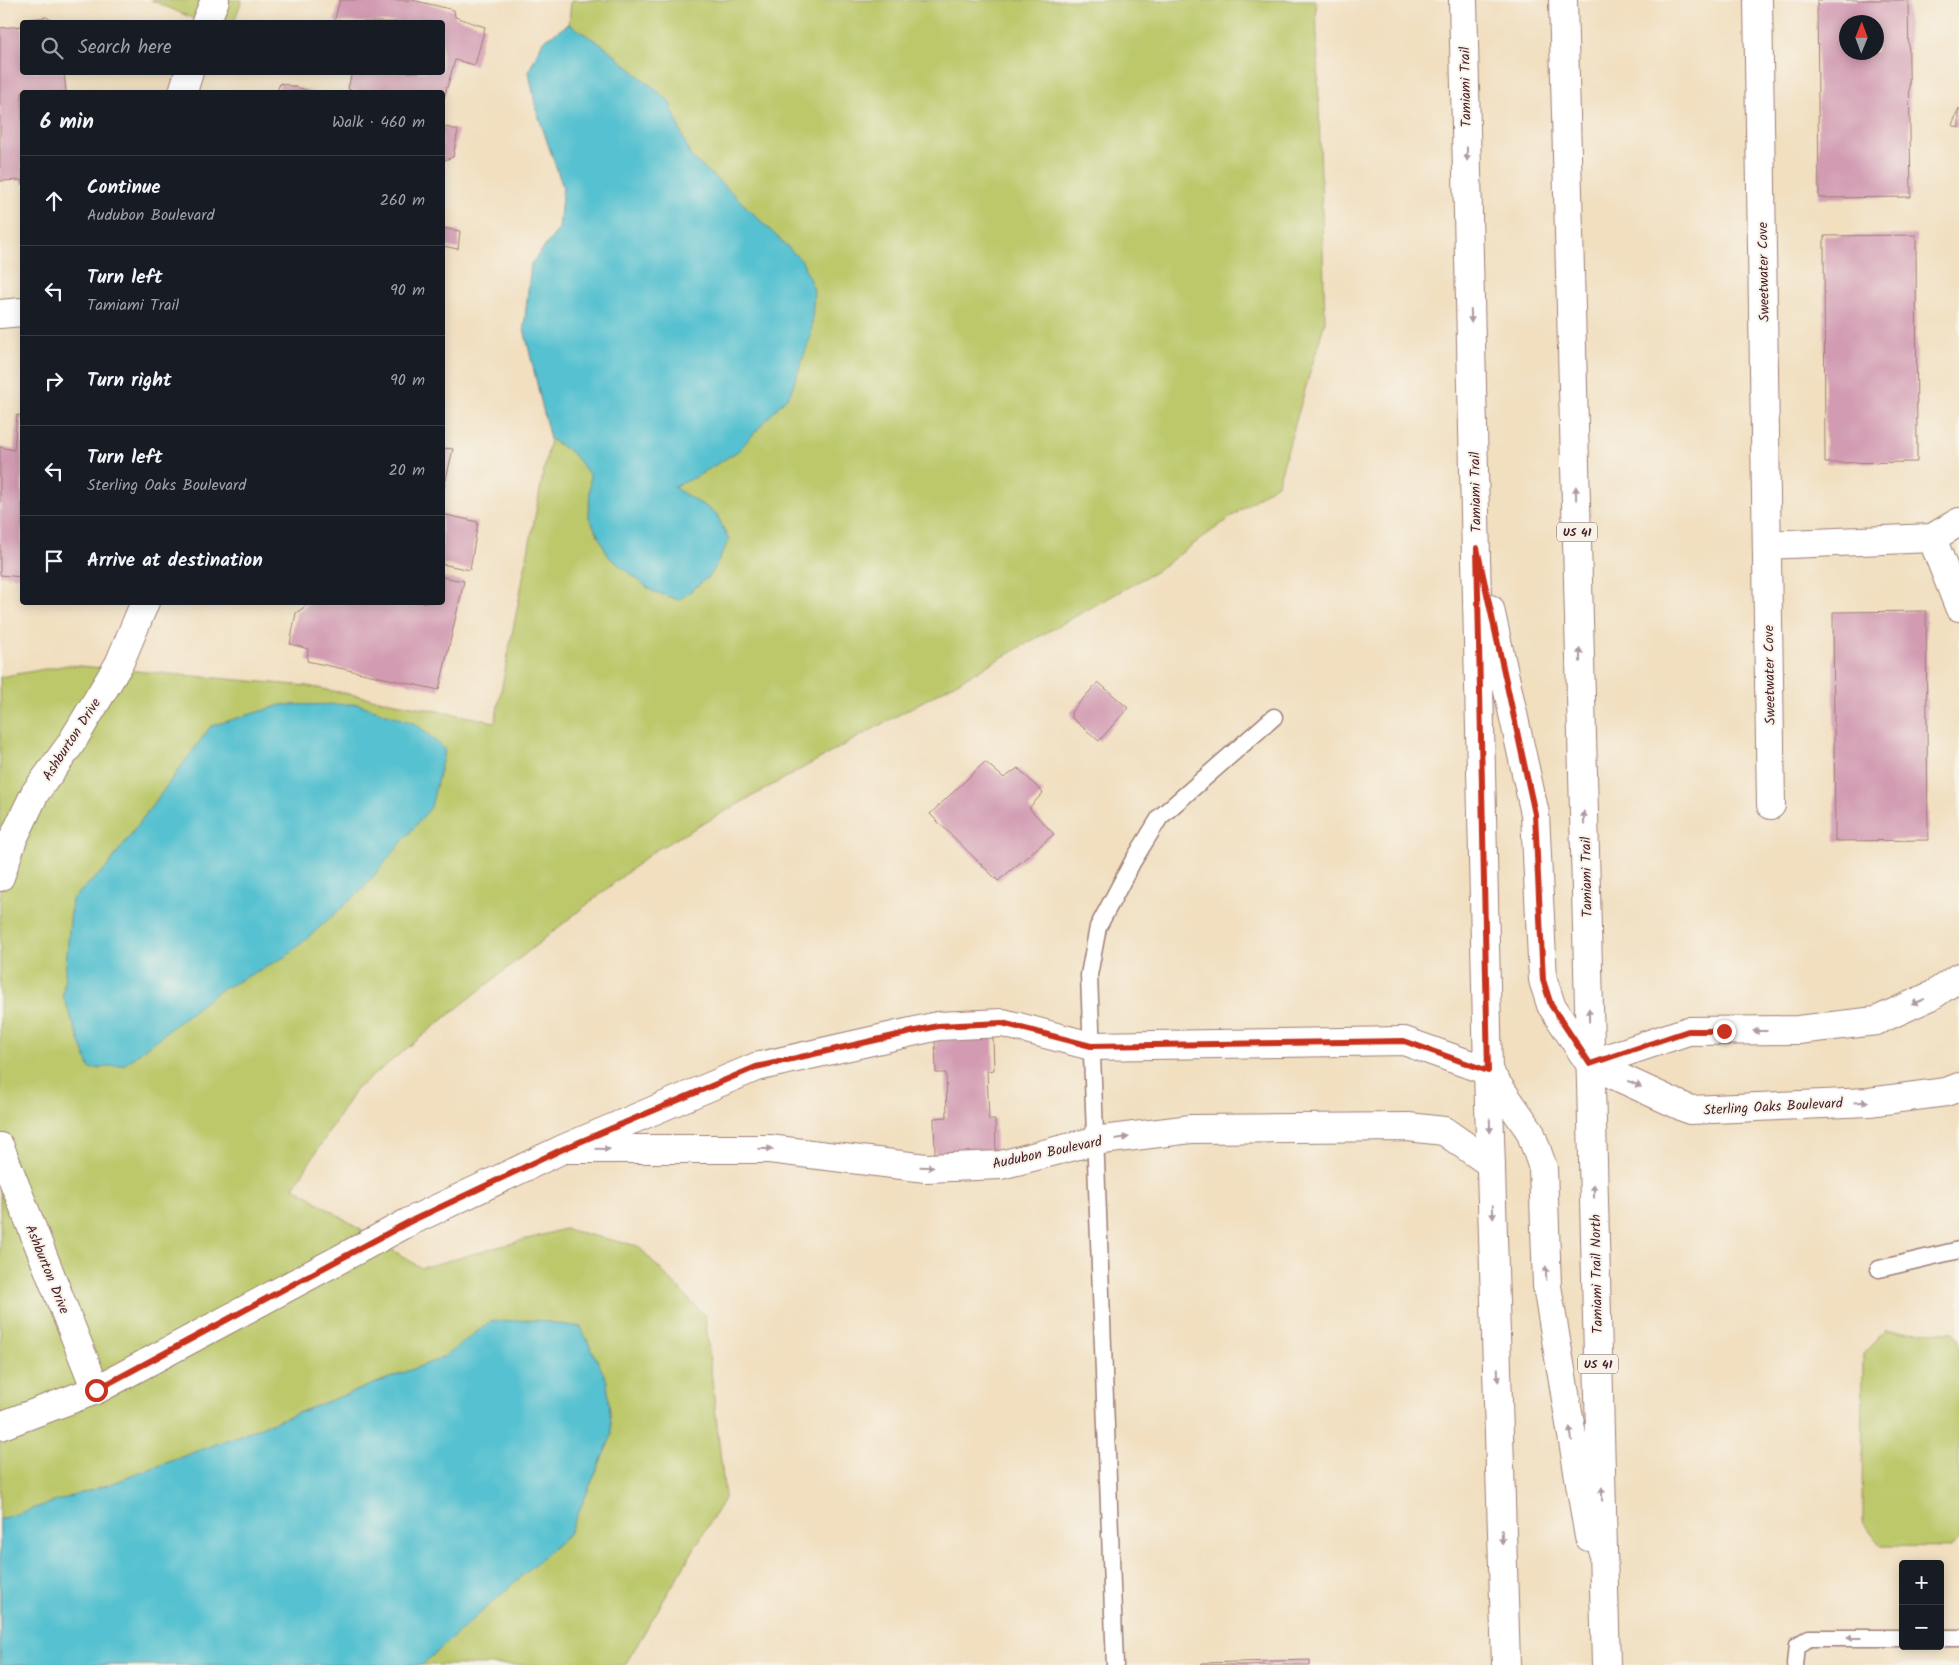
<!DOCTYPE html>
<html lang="en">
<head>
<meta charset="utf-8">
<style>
  :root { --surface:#171b24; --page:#20242c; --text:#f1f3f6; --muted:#9ea1a6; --line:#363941 }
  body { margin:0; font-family:Kalam,sans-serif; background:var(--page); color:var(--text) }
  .controls { position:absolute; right:15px; bottom:15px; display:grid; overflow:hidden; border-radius:5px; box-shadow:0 2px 12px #0003 }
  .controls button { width:45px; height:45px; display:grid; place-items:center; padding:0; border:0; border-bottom:1px solid var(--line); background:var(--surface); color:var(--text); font:25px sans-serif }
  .compass { position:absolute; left:1839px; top:15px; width:45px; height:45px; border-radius:50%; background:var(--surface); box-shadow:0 2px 12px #0003; rotate:1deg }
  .stop { position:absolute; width:15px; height:15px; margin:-11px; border:4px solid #c8321e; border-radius:50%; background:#fff }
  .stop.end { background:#c8321e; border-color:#fff; box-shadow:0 1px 5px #0008 }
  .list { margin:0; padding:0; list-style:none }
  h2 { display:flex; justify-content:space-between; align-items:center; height:65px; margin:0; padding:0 20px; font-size:21px }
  h2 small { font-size:16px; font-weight:400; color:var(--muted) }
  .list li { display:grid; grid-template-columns:32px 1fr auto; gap:15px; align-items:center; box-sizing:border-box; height:90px; padding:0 20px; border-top:1px solid var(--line) }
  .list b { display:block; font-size:19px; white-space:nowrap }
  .list p { margin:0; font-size:16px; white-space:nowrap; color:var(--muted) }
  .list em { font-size:16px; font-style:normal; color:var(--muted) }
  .icon { flex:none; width:28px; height:28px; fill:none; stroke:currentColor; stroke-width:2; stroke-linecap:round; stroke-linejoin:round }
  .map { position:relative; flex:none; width:1959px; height:1665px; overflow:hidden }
  .search { position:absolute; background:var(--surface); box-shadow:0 2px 12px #0003; left:20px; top:20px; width:425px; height:55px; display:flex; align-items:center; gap:12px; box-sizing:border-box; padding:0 18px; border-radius:5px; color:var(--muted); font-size:19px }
  .panel { position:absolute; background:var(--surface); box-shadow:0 2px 12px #0003; left:20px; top:90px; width:425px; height:515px; border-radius:5px }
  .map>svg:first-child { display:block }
  .green { fill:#bcc86a; stroke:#83744a }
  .water { fill:#56c1d0; stroke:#50707e }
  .building { fill:#d29bb2; fill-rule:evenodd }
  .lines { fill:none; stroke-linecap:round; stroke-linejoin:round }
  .lane-casing { stroke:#9e7f76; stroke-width:19 }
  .street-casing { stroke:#9e7f76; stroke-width:30 }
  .primary-casing { stroke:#9e7f76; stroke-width:30 }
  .lane { stroke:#fff; stroke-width:16 }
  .street { stroke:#fff; stroke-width:28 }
  .primary { stroke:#fff; stroke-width:28 }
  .oneway { fill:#ae9aa0 }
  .route { stroke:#c8321e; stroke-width:6 }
  .labels { text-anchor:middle; stroke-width:4; stroke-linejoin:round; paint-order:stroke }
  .shield { fill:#f7f3e8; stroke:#7e5f64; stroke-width:1 }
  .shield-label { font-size:12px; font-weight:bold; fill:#4a1f2b }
  .street-label { font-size:14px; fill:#4a1f2b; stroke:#f7f3e8 }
</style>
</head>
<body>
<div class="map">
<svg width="1959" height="1665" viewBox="0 0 1959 1665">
  <rect width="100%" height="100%" fill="#f7f3e8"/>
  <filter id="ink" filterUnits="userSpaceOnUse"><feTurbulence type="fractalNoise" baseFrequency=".02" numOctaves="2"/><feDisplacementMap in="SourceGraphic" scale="10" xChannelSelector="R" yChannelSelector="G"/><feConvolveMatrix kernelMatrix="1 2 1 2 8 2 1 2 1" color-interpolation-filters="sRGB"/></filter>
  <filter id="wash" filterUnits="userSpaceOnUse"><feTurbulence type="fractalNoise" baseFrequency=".0096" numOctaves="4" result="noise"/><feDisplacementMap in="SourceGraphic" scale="20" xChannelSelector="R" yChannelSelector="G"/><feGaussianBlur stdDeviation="1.12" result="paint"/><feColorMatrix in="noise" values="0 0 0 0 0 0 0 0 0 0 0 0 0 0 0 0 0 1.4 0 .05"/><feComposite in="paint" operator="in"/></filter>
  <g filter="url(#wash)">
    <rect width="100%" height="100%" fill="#f1dfc0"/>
    <path class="green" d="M151,0h91l-8,22h-33z
      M571,0h745l9,321 -47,162 -123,89 -501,279 -298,238 -62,98 127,81 143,-39 74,17 67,70 20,181 -100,168h-625v-988l68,-12 239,21 188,36 55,-283 -26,-111 7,-64 28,-35 4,-42 -27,-78 -7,-38 14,-30 26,-17z
      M1885,1331l69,1 5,6v201l-7,8 -71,-1 -19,-25 1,-167z"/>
    <path class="water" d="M569,24l36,23 64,54 22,56 37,32 74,72 12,29 -3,46 -21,58 -52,57 -42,26 -23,10 43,26 13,27 -18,35 -32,25 -27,-9 -43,-34 -20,-40 1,-42 -19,-23 -21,-13 -26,-111 7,-64 28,-35 4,-42 -27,-78 -7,-38 14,-30z
      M358,704l58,20 29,25 -14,58 -68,82 -76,67 -70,36 -93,73 -34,4 -27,-73 9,-97 34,-31 105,-142 70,-21z
      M535,1320l46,7 26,54 5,54 -43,99 -147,131h-422v-146l113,-36 329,-125 49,-37z"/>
    <g id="blocks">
      <path class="building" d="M340,0h72l42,10 1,7 30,10 -10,38 -20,-5 -12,41 -1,-9h-82l-12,-3 4,-17h90v-50h-108z
        M1817,0h91l3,197 -92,1zM1846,22h30v30h-30z
        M46,17l9,5h-28l1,-3z
        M22,26v46h42l2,20h-44v93l-1,-5 -21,1v-153z
        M280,83l34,9h-37z
        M1959,109v19l-7,-3z
        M442,126l16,4 -5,27 -11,4z
        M442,228l18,3 -2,18 -16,-3z
        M1916,235l1,227 -92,1 -1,-227z
        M17,415l5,1v161l-22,-2v-128l14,3z
        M442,448l11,1 -10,43h-1z
        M442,514l36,8 -8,48 -28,-6z
        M442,577l22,4 -25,109 -132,-29 1,-12 -18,-5 6,-31 10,-7 1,-4h135z
        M1926,611l2,229 -93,1 -2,-229z
        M1098,682l30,26 -29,33 -27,-23 -1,-6z
        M985,762l19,16 14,-10 25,25 -14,15 25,26 -56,47 -68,-67z
        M993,1037l1,33 -7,1 2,49h6l1,32 -61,2 -1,-36 13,-1 -1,-44h-10l-1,-33z
        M1310,1660v5h-108v-2z"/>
    </g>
  </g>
  <g filter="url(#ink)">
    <use href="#blocks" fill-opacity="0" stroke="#9e7f76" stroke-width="1"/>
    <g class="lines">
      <g class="lane-casing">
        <path id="lane" d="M1879,1269l80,-19
          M1940,1638h19
          M1115,1665l-26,-690 9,-48 35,-66 27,-44 114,-100
          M1795,1665l2,-19 12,-8h94"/>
      </g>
      <g class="street-casing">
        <path id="street" d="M1758,0l13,805
          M206,22l9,-22
          M183,92l6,-20
          M0,314l22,-2
          M1932,538l27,69
          M1767,545l165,-7 27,-16
          M0,877l13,-38 22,-46 35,-48 49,-81 26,-62
          M1590,1064l98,-33 110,-1 78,-9 57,-26 26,-18
          M1590,1064l100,46 179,-8 77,-10 13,-5
          M1488,1071l-84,-30 -313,5 -88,-23 -65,3 -182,41 -193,82h206l157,19 75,-3 93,-24 97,-12 217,-2 36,4 47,33
          M0,1147l96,243
          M0,1426l96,-36 313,-168 154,-73"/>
      </g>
      <g class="primary-casing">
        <path id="primary" d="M1463,0l25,1071 18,594
          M1563,0l43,1665
          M1490,609l45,205 8,166 8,25 39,59
          M1488,1071l42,60 13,37 4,118 42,251"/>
      </g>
      <use href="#lane" class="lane"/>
      <use href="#street" class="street"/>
      <use href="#primary" class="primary"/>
    </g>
    <defs><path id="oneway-solid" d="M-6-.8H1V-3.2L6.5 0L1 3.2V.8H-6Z" transform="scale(1.25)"/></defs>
    <g class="oneway">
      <use href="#oneway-solid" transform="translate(1467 154) rotate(89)"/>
      <use href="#oneway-solid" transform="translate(1471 316) rotate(89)"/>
      <use href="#oneway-solid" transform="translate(1576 493) rotate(-91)"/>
      <use href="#oneway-solid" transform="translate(1580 655) rotate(-91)"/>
      <use href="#oneway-solid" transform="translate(1584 818) rotate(-91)"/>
      <use href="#oneway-solid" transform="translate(1918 1002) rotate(156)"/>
      <use href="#oneway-solid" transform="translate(1589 1015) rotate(-91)"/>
      <use href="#oneway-solid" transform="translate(1760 1031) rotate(180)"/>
      <use href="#oneway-solid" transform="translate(1635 1084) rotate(25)"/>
      <use href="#oneway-solid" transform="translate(1861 1102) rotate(-3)"/>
      <use href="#oneway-solid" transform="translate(1490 1126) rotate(88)"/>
      <use href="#oneway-solid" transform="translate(1122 1138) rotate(-7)"/>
      <use href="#oneway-solid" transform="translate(603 1149) rotate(1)"/>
      <use href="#oneway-solid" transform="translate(766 1149) rotate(2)"/>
      <use href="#oneway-solid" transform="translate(927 1167) rotate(2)"/>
      <use href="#oneway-solid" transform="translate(1594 1191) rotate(-91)"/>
      <use href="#oneway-solid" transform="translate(1493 1212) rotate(88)"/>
      <use href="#oneway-solid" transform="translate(1546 1273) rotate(-92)"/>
      <use href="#oneway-solid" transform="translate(1498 1375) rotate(88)"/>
      <use href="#oneway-solid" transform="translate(1571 1434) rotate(-99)"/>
      <use href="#oneway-solid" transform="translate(1602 1494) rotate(-91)"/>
      <use href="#oneway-solid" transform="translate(1502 1537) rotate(88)"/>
      <use href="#oneway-solid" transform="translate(1854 1638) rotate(180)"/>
    </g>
  </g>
  <g class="lines" filter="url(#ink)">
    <path class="route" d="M96,1390l313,-168 154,-73 193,-82 182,-41 64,-3 89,23 313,-5 84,30 -11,-523 58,266 8,166 8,25 39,59 98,-33h36"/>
  </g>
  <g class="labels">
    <g class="shield">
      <rect x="1557" y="522.5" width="40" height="19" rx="4"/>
      <rect x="1578" y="1354.5" width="40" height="19" rx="4"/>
    </g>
    <g class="shield-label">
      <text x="1577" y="536">US 41</text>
      <text x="1598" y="1368">US 41</text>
    </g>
    <g class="street-label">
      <text transform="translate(1465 87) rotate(-91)" y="5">Tamiami Trail</text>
      <text transform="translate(1763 272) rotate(-91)" y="5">Sweetwater Cove</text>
      <text transform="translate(1475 492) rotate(-91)" y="5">Tamiami Trail</text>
      <text transform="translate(1769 675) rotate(-91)" y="5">Sweetwater Cove</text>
      <text transform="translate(71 739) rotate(-57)" y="5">Ashburton Drive</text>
      <text transform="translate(1586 877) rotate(-91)" y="5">Tamiami Trail</text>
      <text transform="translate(1773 1106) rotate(-3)" y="5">Sterling Oaks Boulevard</text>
      <text transform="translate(1047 1152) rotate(-12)" y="5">Audubon Boulevard</text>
      <text transform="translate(48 1269) rotate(68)" y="5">Ashburton Drive</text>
      <text transform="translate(1596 1274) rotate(-91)" y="5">Tamiami Trail North</text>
    </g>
  </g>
</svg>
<div class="controls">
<button>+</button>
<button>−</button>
</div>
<svg class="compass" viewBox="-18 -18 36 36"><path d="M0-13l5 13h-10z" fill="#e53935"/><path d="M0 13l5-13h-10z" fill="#9ea1a6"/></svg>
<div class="stop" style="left:96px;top:1390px"></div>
<div class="stop end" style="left:1724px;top:1031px"></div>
<div class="search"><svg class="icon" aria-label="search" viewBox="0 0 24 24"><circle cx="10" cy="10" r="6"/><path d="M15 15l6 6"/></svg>Search here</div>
<section class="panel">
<h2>6 min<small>Walk · 460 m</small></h2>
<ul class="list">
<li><svg class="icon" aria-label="ahead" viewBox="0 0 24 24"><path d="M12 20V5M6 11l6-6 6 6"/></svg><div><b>Continue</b><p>Audubon Boulevard</p></div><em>260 m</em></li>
<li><svg class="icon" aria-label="left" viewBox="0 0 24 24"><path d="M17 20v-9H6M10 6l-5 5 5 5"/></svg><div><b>Turn left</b><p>Tamiami Trail</p></div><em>90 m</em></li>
<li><svg class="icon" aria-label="right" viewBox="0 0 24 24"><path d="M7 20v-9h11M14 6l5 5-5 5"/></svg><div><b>Turn right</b></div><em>90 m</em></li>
<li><svg class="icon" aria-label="left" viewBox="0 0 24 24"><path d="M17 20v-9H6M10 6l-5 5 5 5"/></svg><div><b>Turn left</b><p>Sterling Oaks Boulevard</p></div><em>20 m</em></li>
<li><svg class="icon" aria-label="arrive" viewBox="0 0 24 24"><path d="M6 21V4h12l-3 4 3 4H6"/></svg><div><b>Arrive at destination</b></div></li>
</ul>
</section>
</div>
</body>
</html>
